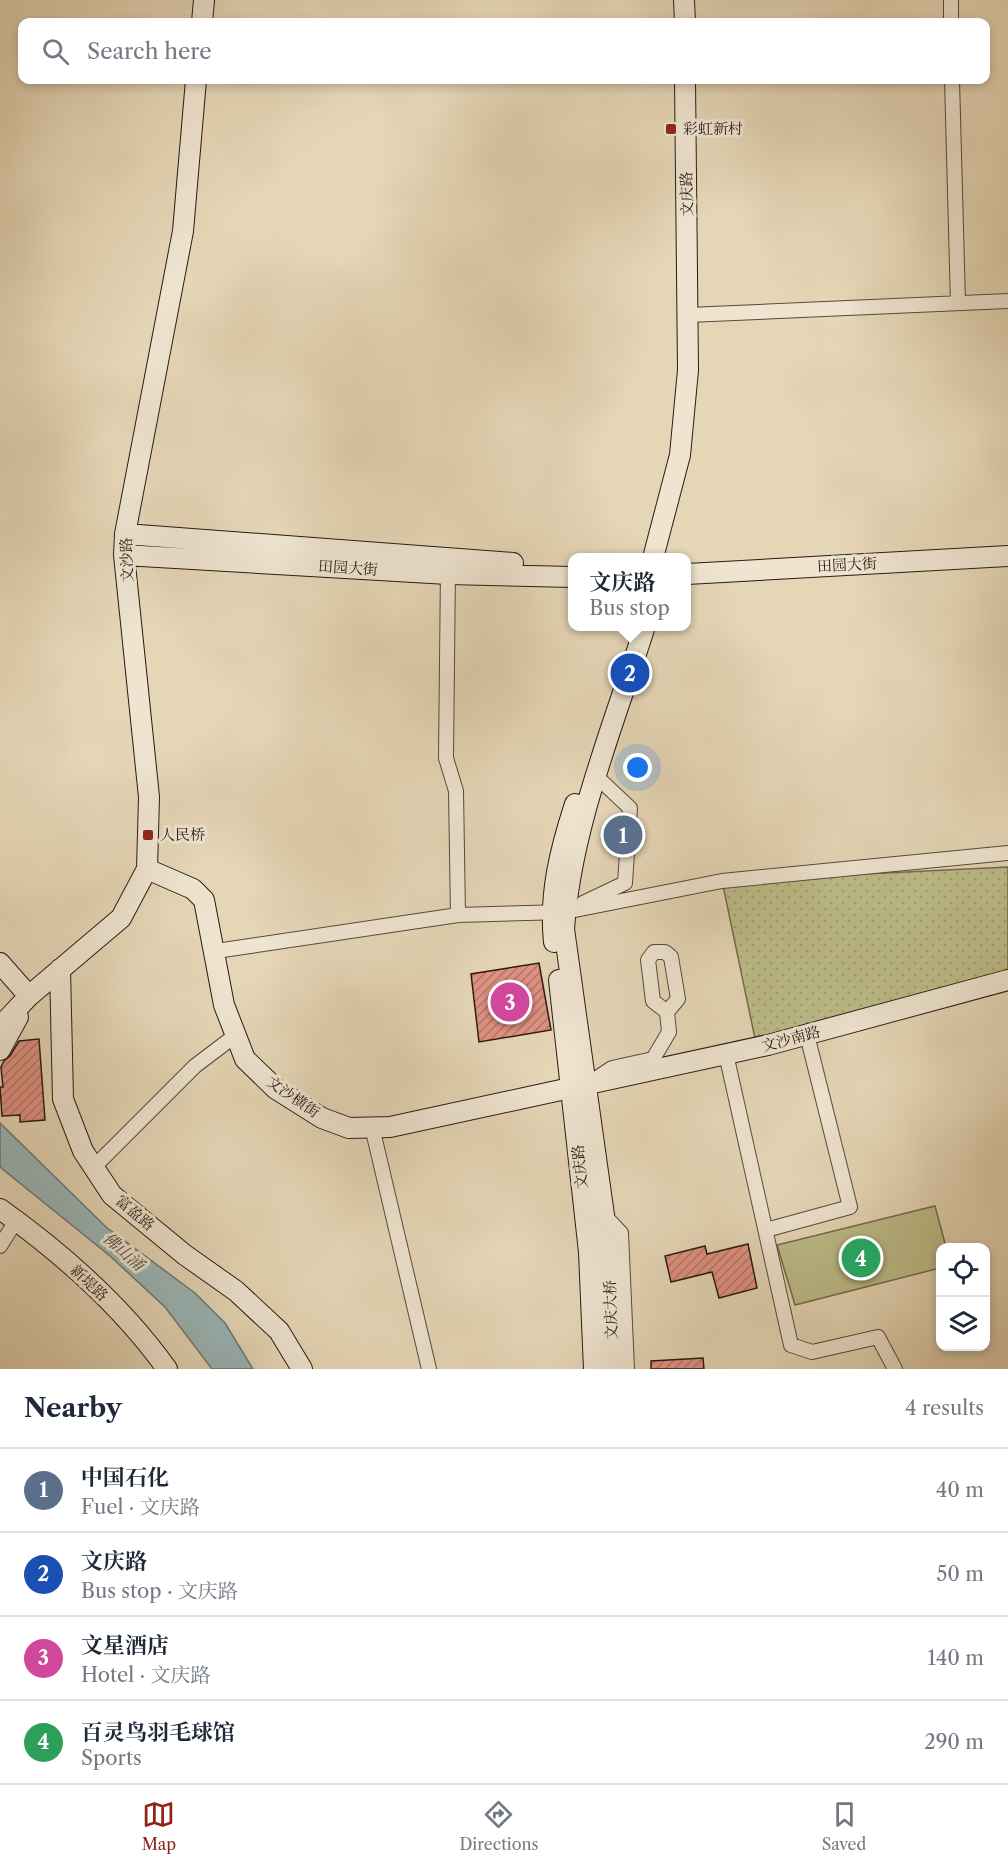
<!DOCTYPE html>
<html lang="en">
<head>
<meta charset="utf-8">
<style>
  :root { --surface:#fff; --page:#f2f2f3; --text:#1f2937; --muted:#747a83; --line:#e0e1e3; --accent:#8f2418 }
  body { margin:0; font-family:"Libre Caslon Text","Noto Serif SC",serif; background:var(--page); color:var(--text) }
  .controls { position:absolute; right:18px; bottom:18px; display:grid; overflow:hidden; border-radius:12px; box-shadow:0 3px 9px #0003 }
  .controls button { width:54px; height:54px; display:grid; place-items:center; padding:0; border:0; border-bottom:2px solid var(--line); background:var(--surface); color:var(--text); font:30px sans-serif }
  .you { position:absolute; left:638px; top:768px; width:21px; height:21px; margin:-15px; border:4px solid #fff; border-radius:50%; background:#1a73e8; box-shadow:0 0 0 9px #1a73e833 }
  .badge { display:grid; place-items:center; width:39px; height:39px; border-radius:50%; background:var(--accent); color:#fff; font-size:20px; font-weight:700 }
  .pin { position:absolute; translate:-50% -50%; border:3px solid #fff; box-shadow:0 2px 6px #0006 }
  .popup { position:absolute; left:568px; top:553px; width:123px; height:78px; box-sizing:border-box; display:grid; place-content:center; border-radius:12px; background:var(--surface); filter:drop-shadow(0 2px 4px #0005); font-size:20px; white-space:nowrap; color:var(--muted) }
  .popup b { font-size:22px; color:var(--text) }
  .popup::after { content:''; position:absolute; left:50%; top:100%; margin-left:-12px; border:12px solid transparent; border-top-color:var(--surface) }
  .list { margin:0; padding:0; list-style:none }
  h2 { display:flex; justify-content:space-between; align-items:center; height:78px; margin:0; padding:0 24px; font-size:26px }
  h2 small { font-size:20px; font-weight:400; color:var(--muted) }
  .list li { display:grid; grid-template-columns:39px 1fr auto; gap:18px; align-items:center; box-sizing:border-box; height:84px; padding:0 24px; border-top:2px solid var(--line) }
  .list b { display:block; font-size:22px; white-space:nowrap }
  .list p { margin:0; font-size:20px; white-space:nowrap; color:var(--muted) }
  .list em { font-size:20px; font-style:normal; color:var(--muted) }
  .icon { flex:none; width:33px; height:33px; fill:none; stroke:currentColor; stroke-width:2; stroke-linecap:round; stroke-linejoin:round }
  .map { position:relative; flex:none; width:1008px; height:1369px; overflow:hidden }
  .search { position:absolute; background:var(--surface); box-shadow:0 3px 9px #0003; left:18px; right:18px; top:18px; height:66px; display:flex; align-items:center; gap:15px; box-sizing:border-box; padding:0 21px; border-radius:12px; color:var(--muted); font-size:22px }
  .sheet { height:414px; background:var(--surface) }
  nav { display:flex; justify-content:space-around; align-items:center; box-sizing:border-box; height:84px; border-top:2px solid var(--line); background:var(--surface); font-size:16px; color:var(--muted) }
  nav a { display:grid; justify-items:center; gap:3px }
  nav .on { color:var(--accent) }
  .map>svg:first-child { display:block }
  .grass { fill:url(#grass-dots); stroke:#726c4e; stroke-width:1.5 }
  .park { fill:#bcbc88; stroke:#726c4e; stroke-width:1.5 }
  .water { fill:#9ab6b8; stroke:#6c7877; stroke-width:1.5 }
  .building { fill:url(#building-hatch); stroke:#271b15; stroke-width:1.5 }
  .lines { fill:none; stroke-linecap:round; stroke-linejoin:round }
  .street-casing { stroke:#564a3d; stroke-width:16 }
  .secondary-casing { stroke:#271b15; stroke-width:22 }
  .street { stroke:#eee4d0; stroke-width:14 }
  .secondary { stroke:#eee4d0; stroke-width:20 }
  .poi-dot { fill:#8f2418; stroke:#eee4d0; stroke-width:2 }
  .labels { text-anchor:middle; stroke-width:6; stroke-linejoin:round; paint-order:stroke }
  .poi-label { font-size:15px; fill:#271b15; stroke:#eee4d0; text-anchor:start }
  .street-label { font-size:15px; fill:#271b15; stroke:#eee4d0 }
  .water-label { font-size:16px; font-style:italic; fill:#4a4a46; stroke:#eee4d0 }
</style>
</head>
<body>
<div class="map">
<svg width="1008" height="1369" viewBox="0 0 1008 1369">
  <defs>
    <pattern id="grass-dots" width="8" height="8" patternUnits="userSpaceOnUse" patternTransform="scale(1.5)"><rect width="8" height="8" fill="#bcbc88"/><path d="M2 2h.1M6 6h.1" fill="none" stroke="#a2a174" stroke-width="1.8" stroke-linecap="round"/></pattern>
    <pattern id="building-hatch" width="6" height="6" patternUnits="userSpaceOnUse" patternTransform="scale(1.5)"><rect width="6" height="6" fill="#e09283"/><path d="M-1 1l2-2M0 6l6-6M5 7l2-2" fill="none" stroke="#b6766a"/></pattern>
  </defs>
  <rect width="100%" height="100%" fill="#e5d6b6"/>
  <filter id="stains"><feTurbulence type="fractalNoise" baseFrequency=".00333" numOctaves="4"/><feColorMatrix values="0 0 0 0 .2 0 0 0 0 .09 0 0 0 0 .02 0 0 0 .5 -.17"/></filter>
  <radialGradient id="worn" r=".72"><stop offset=".6" stop-color="#630" stop-opacity="0"/><stop offset="1" stop-color="#630" stop-opacity=".3"/></radialGradient>
  <path class="grass" d="M1008,867v113l-251,68 -35,-167z"/>
  <path class="park" d="M935,1206l11,41 -6,1v20l-145,37 -18,-60z"/>
  <path class="water" d="M0,1123l106,104 89,66 30,30 28,46h-41l-47,-62 -55,-51 -110,-89z"/>
  <path class="building" d="M539,963l12,67 -72,12 -8,-68z
    M39,1039l6,81 -25,2v-7l-18,1 -2,-29h3l-2,-20 3,-6 6,-5 9,-15z
    M748,1244l9,44 -38,10 -7,-26 -41,10 -6,-26 40,-10 2,8z
    M703,1358l1,11h-53v-8z"/>
  <g class="lines">
    <g class="street-casing">
      <path id="street" d="M951,0v22
        M952,80l6,223
        M688,315l320,-14
        M448,567l-2,191 10,33 2,124
        M583,903l42,-20 5,-75 -33,-31
        M216,951l242,-36 107,-3 157,-31 286,-28
        M726,1054l65,291 21,7 66,-15 17,32
        M597,1078l15,-10 41,-9 16,-27 -2,-20 11,-13 -7,-42 -6,-5h-11l-6,8 5,41 14,11
        M372,1127l57,242
        M94,1167l101,-101 41,-31
        M604,1215l17,18 6,136
        M766,1230l84,-23 -43,-172
        M0,1246l16,-25"/>
    </g>
    <g class="secondary-casing">
      <path id="secondary" d="M684,0l1,22
        M202,22l2,-22
        M125,534l388,29
        M124,555l324,19 125,3
        M653,558l27,-103 8,-85 -3,-290
        M687,574l321,-18
        M147,869l46,20 11,11 20,105 21,54 31,30 46,29 27,10 41,-1 378,-82 240,-65
        M554,942c-5,-48 6,-92 21,-138
        M0,963l29,33
        M60,969l3,130 20,52 29,44 73,60 51,36 43,40 23,38
        M559,980l30,272 5,117
        M0,1027l29,-31 92,-78 26,-49 2,-72 -25,-242 1,-21 58,-303 13,-151
        M0,1050l18,-33
        M0,1209c63,45 122,97 167,160
        M613,1369l-4,-118 -45,-322c7,-103 50,-204 81,-303"/>
    </g>
    <use href="#street" class="street"/>
    <use href="#secondary" class="secondary"/>
  </g>
  <g class="poi-dot">
    <rect x="665" y="123" width="12" height="12" rx="3"/>
    <rect x="142" y="829" width="12" height="12" rx="3"/>
  </g>
  <g class="labels">
    <g class="poi-label">
      <text x="683" y="134">彩虹新村</text>
      <text x="160" y="840">人民桥</text>
    </g>
    <g class="street-label">
      <text transform="translate(687 194) rotate(-91)" y="5">文庆路</text>
      <text transform="translate(127 560) rotate(-92)" y="5">文沙路</text>
      <text transform="translate(847 565) rotate(-3)" y="5">田园大街</text>
      <text transform="translate(348 568) rotate(4)" y="5">田园大街</text>
      <text transform="translate(791 1039) rotate(-15)" y="5">文沙南路</text>
      <text transform="translate(293 1097) rotate(35)" y="5">文沙横街</text>
      <text transform="translate(580 1167) rotate(-96)" y="5">文庆路</text>
      <text transform="translate(135 1213) rotate(40)" y="5">富盈路</text>
      <text transform="translate(89 1283) rotate(43)" y="5">新堤路</text>
      <text transform="translate(611 1310) rotate(-92)" y="5">文庆大桥</text>
    </g>
    <g class="water-label">
      <text transform="translate(124 1251) rotate(41)" y="6">佛山涌</text>
    </g>
  </g>
  <rect width="100%" height="100%" filter="url(#stains)"/>
  <rect width="100%" height="100%" fill="url(#worn)"/>
</svg>
<div class="controls">
<button><svg class="icon" aria-label="locate" viewBox="0 0 24 24"><circle cx="12" cy="12" r="6"/><path d="M12 2v4M12 18v4M2 12h4M18 12h4"/></svg></button>
<button><svg class="icon" aria-label="layers" viewBox="0 0 24 24"><path d="M12 4l9 5-9 5-9-5zM3 14l9 5 9-5"/></svg></button>
</div>
<div class="you"></div>
<div class="pin badge" style="left:623px;top:835px;background:#5c6f8a">1</div>
<div class="pin badge" style="left:630px;top:673px;background:#1a4fb4">2</div>
<div class="popup"><b>文庆路</b>Bus stop</div>
<div class="pin badge" style="left:510px;top:1002px;background:#d1479c">3</div>
<div class="pin badge" style="left:861px;top:1258px;background:#2e9e5b">4</div>
<div class="search"><svg class="icon" aria-label="search" viewBox="0 0 24 24"><circle cx="10" cy="10" r="6"/><path d="M15 15l6 6"/></svg>Search here</div>
</div>
<section class="sheet">
<h2>Nearby<small>4 results</small></h2>
<ul class="list">
<li><span class="badge" style="background:#5c6f8a">1</span><div><b>中国石化</b><p>Fuel · 文庆路</p></div><em>40 m</em></li>
<li><span class="badge" style="background:#1a4fb4">2</span><div><b>文庆路</b><p>Bus stop · 文庆路</p></div><em>50 m</em></li>
<li><span class="badge" style="background:#d1479c">3</span><div><b>文星酒店</b><p>Hotel · 文庆路</p></div><em>140 m</em></li>
<li><span class="badge" style="background:#2e9e5b">4</span><div><b>百灵鸟羽毛球馆</b><p>Sports</p></div><em>290 m</em></li>
</ul>
</section>
<nav>
<a class="on"><svg class="icon" aria-label="map" viewBox="0 0 24 24"><path d="M3 6l6-2 6 2 6-2v14l-6 2-6-2-6 2zM9 4v14M15 6v14"/></svg>Map</a>
<a><svg class="icon" aria-label="directions" viewBox="0 0 24 24"><path d="M12 3l9 9-9 9-9-9zM9 14v-3h6M13 9l2 2-2 2"/></svg>Directions</a>
<a><svg class="icon" aria-label="saved" viewBox="0 0 24 24"><path d="M7 4h10v16l-5-4-5 4z"/></svg>Saved</a>
</nav>
</body>
</html>
